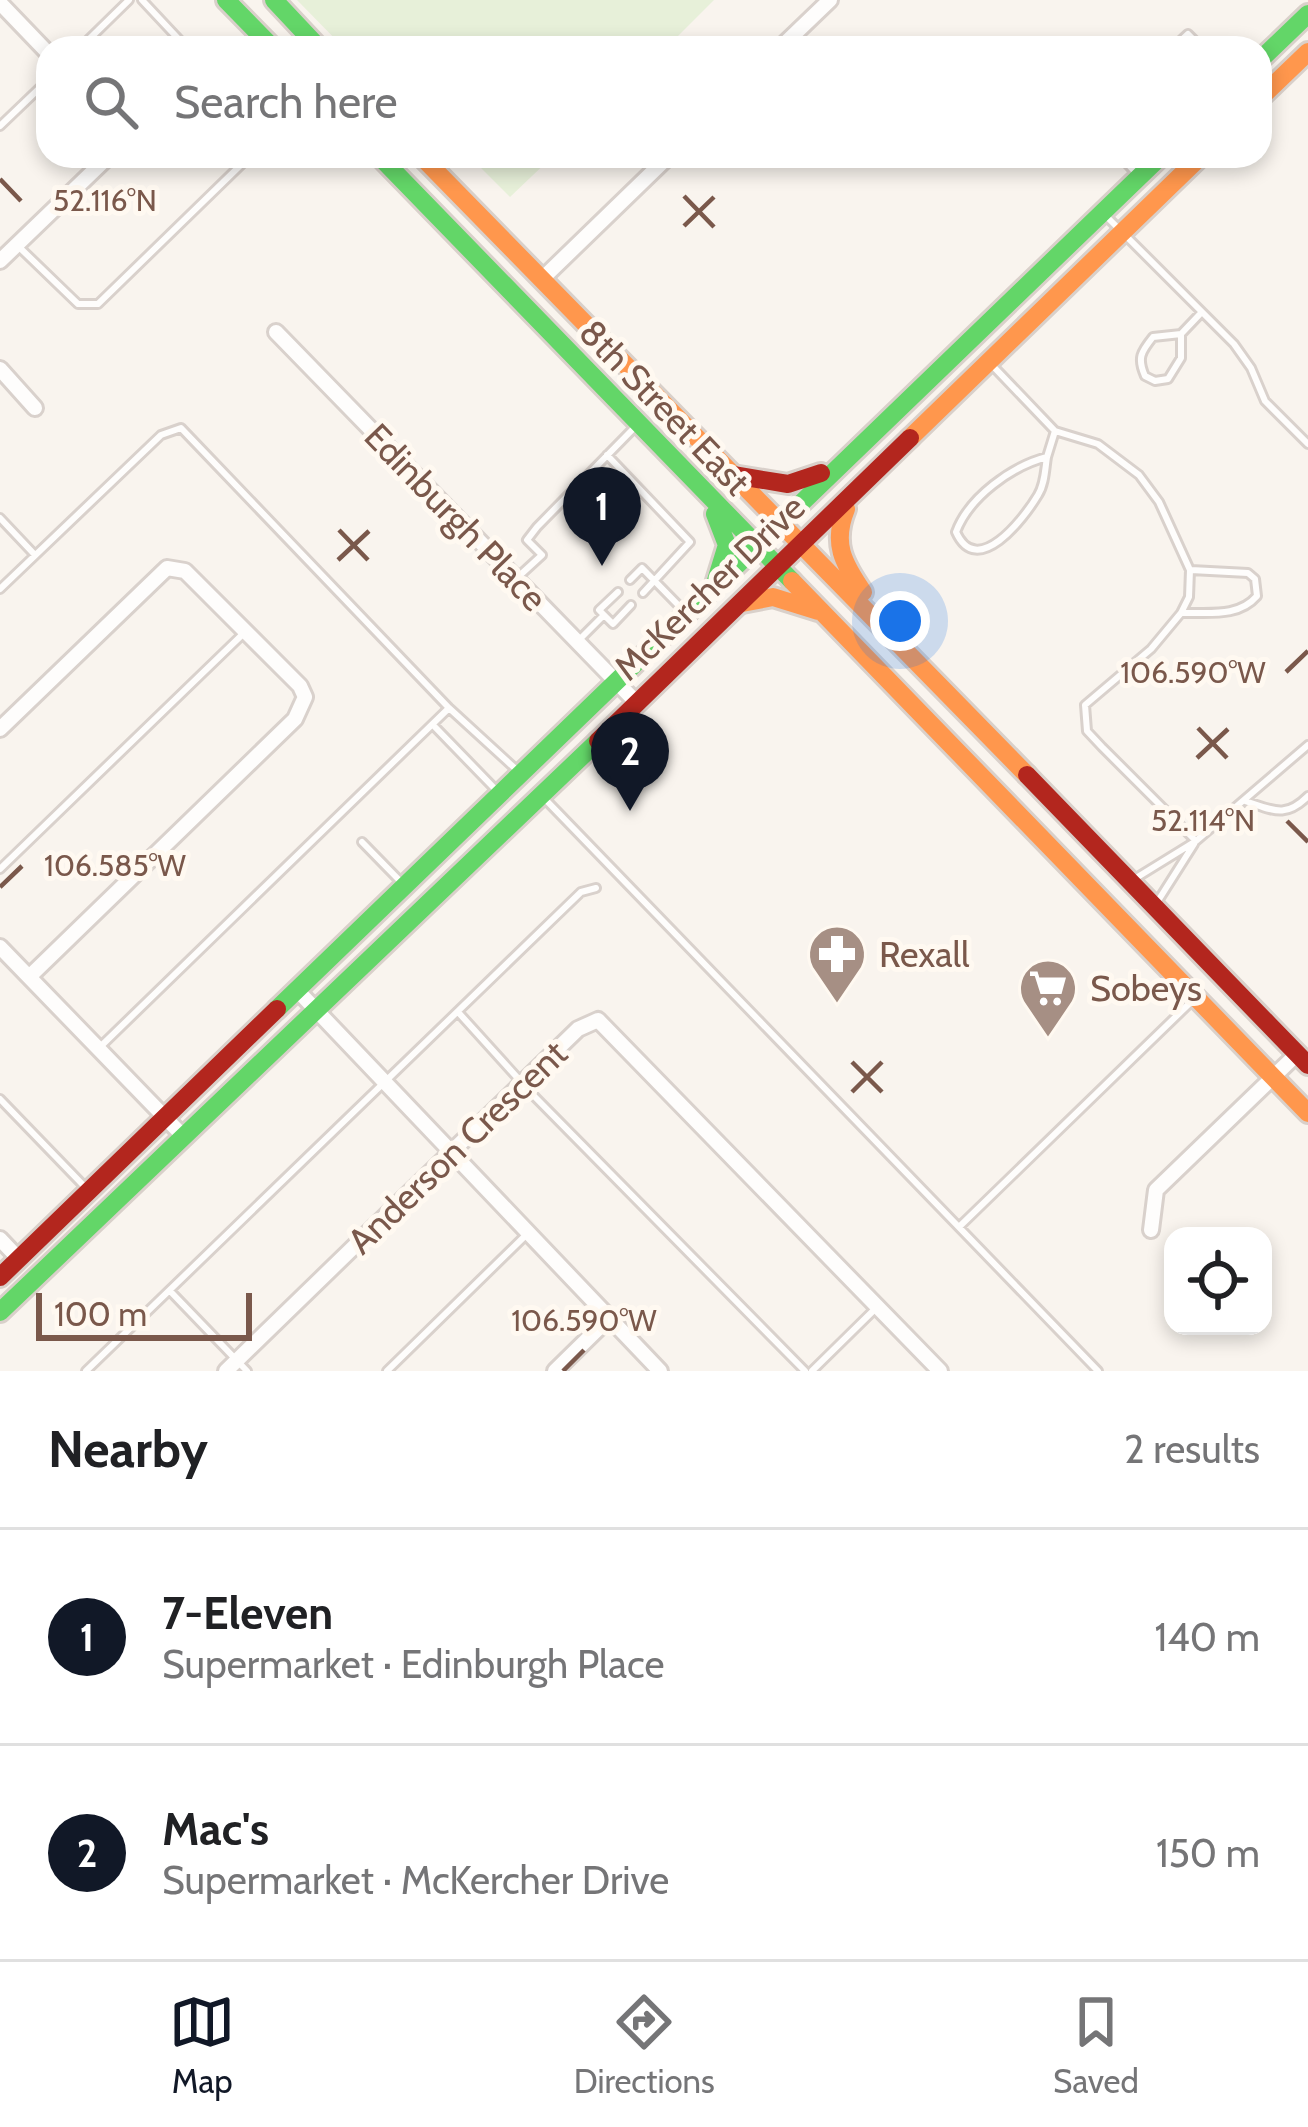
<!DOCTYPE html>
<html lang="en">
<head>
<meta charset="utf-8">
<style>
  :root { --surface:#fff; --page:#f2f2f2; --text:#202124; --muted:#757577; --line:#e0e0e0; --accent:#111827 }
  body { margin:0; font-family:Cabin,sans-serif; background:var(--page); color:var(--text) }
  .controls { position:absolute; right:36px; bottom:36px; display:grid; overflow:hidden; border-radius:24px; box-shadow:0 6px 18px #0003 }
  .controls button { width:108px; height:108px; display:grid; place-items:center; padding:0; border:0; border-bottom:3px solid var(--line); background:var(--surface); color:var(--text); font:60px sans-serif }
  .scale { position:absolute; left:36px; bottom:30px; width:216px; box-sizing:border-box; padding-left:12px; border:6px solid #7a584b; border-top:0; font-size:33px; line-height:42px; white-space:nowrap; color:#7a584b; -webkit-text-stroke:9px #fff9f1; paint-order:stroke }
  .you { position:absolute; left:900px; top:621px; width:42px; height:42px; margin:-30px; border:9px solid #fff; border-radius:50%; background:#1a73e8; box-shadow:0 0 0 18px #1a73e833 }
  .badge { display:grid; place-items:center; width:78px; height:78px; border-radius:50%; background:var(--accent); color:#fff; font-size:39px; font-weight:700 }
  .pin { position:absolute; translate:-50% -99px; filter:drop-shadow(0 3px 6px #0008) }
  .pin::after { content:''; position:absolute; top:63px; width:42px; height:36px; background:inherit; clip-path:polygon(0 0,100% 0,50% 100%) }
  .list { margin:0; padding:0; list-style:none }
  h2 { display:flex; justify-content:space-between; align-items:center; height:156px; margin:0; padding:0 48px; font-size:51px }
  h2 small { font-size:39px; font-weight:400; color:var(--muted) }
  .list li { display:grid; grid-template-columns:78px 1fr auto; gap:36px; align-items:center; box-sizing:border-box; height:216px; padding:0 48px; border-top:3px solid var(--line) }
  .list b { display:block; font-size:45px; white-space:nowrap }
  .list p { margin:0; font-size:39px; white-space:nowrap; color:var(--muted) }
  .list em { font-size:39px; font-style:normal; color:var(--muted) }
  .icon { flex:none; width:66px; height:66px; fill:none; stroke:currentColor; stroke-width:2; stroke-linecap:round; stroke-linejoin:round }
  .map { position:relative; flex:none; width:1308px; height:1371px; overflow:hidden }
  .search { position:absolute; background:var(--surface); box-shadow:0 6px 18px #0003; left:36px; right:36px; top:36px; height:132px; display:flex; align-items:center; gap:30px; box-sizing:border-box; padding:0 42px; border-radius:36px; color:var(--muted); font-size:45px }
  .sheet { height:588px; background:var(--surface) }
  nav { display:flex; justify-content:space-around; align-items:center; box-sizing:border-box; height:168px; border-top:3px solid var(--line); background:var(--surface); font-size:33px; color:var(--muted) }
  nav a { display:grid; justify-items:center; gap:6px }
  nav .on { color:var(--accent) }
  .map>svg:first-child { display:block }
  .green { fill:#e7f0d9 }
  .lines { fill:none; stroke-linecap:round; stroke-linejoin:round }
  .lane-casing { stroke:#d9d1cc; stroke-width:12 }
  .street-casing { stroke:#d9d1cc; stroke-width:20 }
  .fast-casing { stroke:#d9d0ca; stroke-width:24 }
  .slow-casing { stroke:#d9d0ca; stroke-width:24 }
  .jam-casing { stroke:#d9d0ca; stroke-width:24 }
  .lane { stroke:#fefdfc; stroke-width:6 }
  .street { stroke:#fefdfc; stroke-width:14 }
  .fast { stroke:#63d668; stroke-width:18 }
  .slow { stroke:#ff974d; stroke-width:18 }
  .jam { stroke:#b3261e; stroke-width:18 }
  .ticks { fill:none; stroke:#7a584b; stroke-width:4.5 }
  .labels { text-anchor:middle; stroke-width:10; stroke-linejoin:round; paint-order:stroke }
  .street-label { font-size:36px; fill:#7a584b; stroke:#fff9f1 }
  .poi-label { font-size:36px; fill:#7a584b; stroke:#fff9f1; text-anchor:start }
  .ticks-label { font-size:30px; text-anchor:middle; fill:#7a584b; stroke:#fff9f1; stroke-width:10; stroke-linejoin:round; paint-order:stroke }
</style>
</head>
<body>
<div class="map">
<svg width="1308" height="1371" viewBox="0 0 1308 1371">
  <rect width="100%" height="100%" fill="#f9f4ee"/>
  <path class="green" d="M297,0h417l-48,48h-322z
    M469,156h84l-43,41z"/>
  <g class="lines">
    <g class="lane-casing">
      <path id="lane" d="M142,0l45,48
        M80,48l49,-48
        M1173,48l15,-14 14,14
        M0,126l48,-46
        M1120,156l18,19
        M1105,215l129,129 17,24 14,33 43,43
        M19,247l59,57h20l152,-148
        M1181,334v24l-13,21 -13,2 -10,-5c-8,-18 -4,-24 8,-39l28,-3 19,-20
        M990,363l65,68 43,13 41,31 20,27 31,68 -1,27 -8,16 -30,36 -66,56 2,26 15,16 94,94
        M607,455l83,87 -47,51
        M1047,457c-2,12 -2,27 -9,38 -15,25 -61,84 -82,37 13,-35 56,-66 91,-75l8,-26
        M0,518l35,37
        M518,577l24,-22 -15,-15 10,-13 97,-99
        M630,580l12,-12 43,44
        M0,589l161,-154 20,-7 268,280 71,65
        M1181,613c27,-1 57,5 76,-17l-2,-17 -7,-6 -57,-3
        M604,615l-5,-5 19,-18
        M580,639l24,-24 9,9 18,-19
        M434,726l63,65
        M543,797l555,574
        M1245,801c28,9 40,18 63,-5
        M362,842l40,41
        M0,869l245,-237
        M1136,878l60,-37 112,-96
        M1156,904l38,-60
        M458,1012l75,83 272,276
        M99,1048l350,-340
        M0,1099l85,88
        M959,1227l235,-228
        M170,1291l77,80
        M86,1371l495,-479 15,-4
        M387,1371l140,-137
        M812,1371l63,-62"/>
    </g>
    <g class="street-casing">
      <path id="street" d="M0,3l48,50
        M780,48l50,-48
        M0,261l109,-105
        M541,280l128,-124
        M276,332l360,370
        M0,369l35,39
        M0,729l167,-161 18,3 115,115 5,11 -10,22 -266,258
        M0,947l183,189
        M297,990l363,381
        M1151,1230l5,-40 141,-136
        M0,1239l18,19
        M226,1371l352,-342 20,-9 342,351
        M555,1371l54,-53"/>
    </g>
    <g class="fast-casing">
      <path id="fast" d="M226,0l47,48
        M274,0l45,48
        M1260,60l48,-46
        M379,156l413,425
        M715,514l12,31 -12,39
        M277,1009l884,-853
        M0,1312l598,-571"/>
    </g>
    <g class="slow-casing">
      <path id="slow" d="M1260,98l48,-46
        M421,156l606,619
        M910,438l291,-282
        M846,509c-14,34 -3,54 17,83
        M792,581l516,532
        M742,603l31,-6 45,14"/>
    </g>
    <g class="jam-casing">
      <path id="jam" d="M733,475l55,9 33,-11
        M598,741l312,-303
        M1027,775l281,290
        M0,1277l277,-268"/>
    </g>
    <use href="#lane" class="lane"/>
    <use href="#street" class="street"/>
    <use href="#fast" class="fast"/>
    <use href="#slow" class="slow"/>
    <use href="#jam" class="jam"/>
  </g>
  <path class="ticks" d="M0,179l21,22M684,196l30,31M684,226l30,-29M339,530l29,30M338,560l31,-29M1286,672l22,-21M1198,728l29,30M1197,758l31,-29M1287,821l21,21M0,887l22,-21M852,1062l30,30M852,1092l30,-30M563,1371l21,-21"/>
  <defs>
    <g id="pharmacy-pin" transform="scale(3)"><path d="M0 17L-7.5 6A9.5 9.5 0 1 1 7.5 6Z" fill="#a68f84" stroke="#fff9f1"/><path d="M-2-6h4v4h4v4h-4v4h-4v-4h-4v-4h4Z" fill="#fff"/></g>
    <g id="supermarket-pin" transform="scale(3)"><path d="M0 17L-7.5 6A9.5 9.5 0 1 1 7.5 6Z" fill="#a68f84" stroke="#fff9f1"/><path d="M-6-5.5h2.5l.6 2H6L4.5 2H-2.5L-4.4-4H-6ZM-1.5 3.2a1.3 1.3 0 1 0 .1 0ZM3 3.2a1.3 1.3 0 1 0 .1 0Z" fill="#fff"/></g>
  </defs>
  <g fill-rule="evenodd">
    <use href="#pharmacy-pin" x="837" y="954"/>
    <use href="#supermarket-pin" x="1048" y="988"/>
  </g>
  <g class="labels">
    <g class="street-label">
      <text transform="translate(665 407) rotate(46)" y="13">8th Street East</text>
      <text transform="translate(456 517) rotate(46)" y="13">Edinburgh Place</text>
      <text transform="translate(709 587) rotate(-44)" y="13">McKercher Drive</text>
      <text transform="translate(457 1147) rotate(-44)" y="13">Anderson Crescent</text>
    </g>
    <g class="poi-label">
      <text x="879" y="967">Rexall</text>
      <text x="1090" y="1001">Sobeys</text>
    </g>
  </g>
  <g class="ticks-label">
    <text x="105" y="211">52.116°N</text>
    <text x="1193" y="683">106.590°W</text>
    <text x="1203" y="831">52.114°N</text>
    <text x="115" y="876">106.585°W</text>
    <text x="584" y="1331">106.590°W</text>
  </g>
</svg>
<div class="controls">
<button><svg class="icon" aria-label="locate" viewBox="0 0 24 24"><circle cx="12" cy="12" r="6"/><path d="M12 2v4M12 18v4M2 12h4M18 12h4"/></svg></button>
</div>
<div class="scale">100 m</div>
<div class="you"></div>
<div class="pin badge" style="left:602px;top:566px">1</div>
<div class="pin badge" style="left:630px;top:811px">2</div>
<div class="search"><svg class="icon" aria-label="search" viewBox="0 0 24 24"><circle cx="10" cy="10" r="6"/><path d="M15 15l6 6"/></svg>Search here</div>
</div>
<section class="sheet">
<h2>Nearby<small>2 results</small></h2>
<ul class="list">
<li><span class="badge">1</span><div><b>7-Eleven</b><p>Supermarket · Edinburgh Place</p></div><em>140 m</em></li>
<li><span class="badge">2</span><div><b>Mac's</b><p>Supermarket · McKercher Drive</p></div><em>150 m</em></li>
</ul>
</section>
<nav>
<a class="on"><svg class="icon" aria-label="map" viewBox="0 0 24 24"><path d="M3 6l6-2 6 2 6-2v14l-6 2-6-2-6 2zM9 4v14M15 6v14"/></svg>Map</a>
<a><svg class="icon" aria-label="directions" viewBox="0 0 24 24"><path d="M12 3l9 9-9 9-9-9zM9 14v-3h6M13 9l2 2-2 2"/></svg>Directions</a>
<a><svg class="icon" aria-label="saved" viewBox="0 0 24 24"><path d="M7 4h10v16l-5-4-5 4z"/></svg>Saved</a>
</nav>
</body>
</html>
